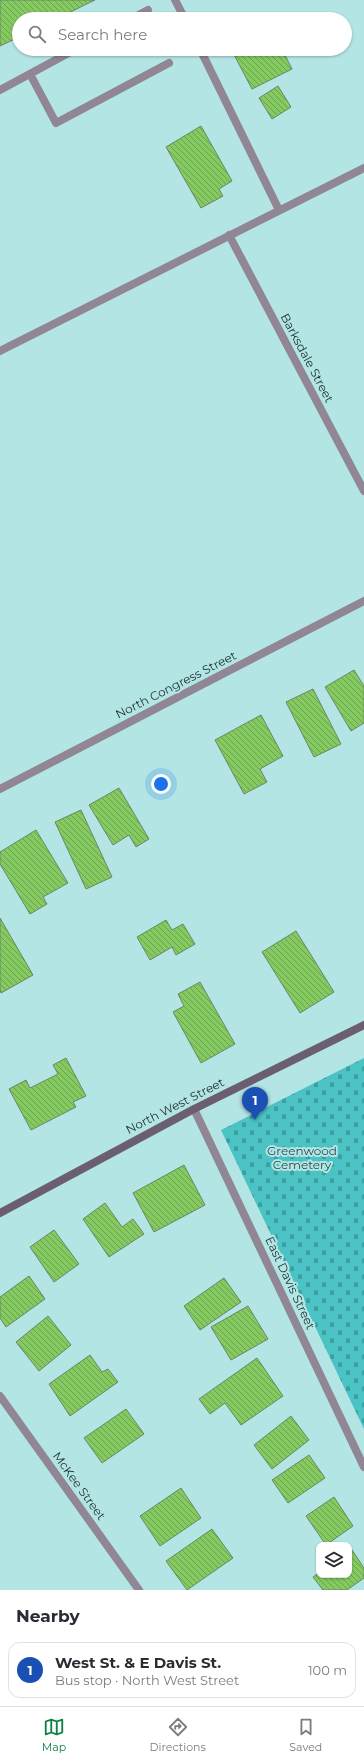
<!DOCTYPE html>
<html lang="en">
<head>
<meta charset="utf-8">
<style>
  :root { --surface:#fff; --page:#f7f7f7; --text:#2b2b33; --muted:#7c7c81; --line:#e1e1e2; --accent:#0b8043 }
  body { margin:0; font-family:Montserrat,sans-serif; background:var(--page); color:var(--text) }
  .controls { position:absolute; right:12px; bottom:12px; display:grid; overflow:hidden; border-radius:8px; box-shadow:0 1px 3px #0004 }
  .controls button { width:36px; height:36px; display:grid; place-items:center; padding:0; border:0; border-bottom:1px solid var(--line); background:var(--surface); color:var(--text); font:20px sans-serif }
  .you { position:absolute; left:161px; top:784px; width:14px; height:14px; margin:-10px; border:3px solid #fff; border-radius:50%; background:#1a73e8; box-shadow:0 0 0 6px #1a73e833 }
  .badge { display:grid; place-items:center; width:26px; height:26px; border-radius:50%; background:var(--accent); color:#fff; font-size:13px; font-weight:700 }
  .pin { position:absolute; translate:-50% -33px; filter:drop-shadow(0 1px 2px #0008) }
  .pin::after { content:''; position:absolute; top:21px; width:14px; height:12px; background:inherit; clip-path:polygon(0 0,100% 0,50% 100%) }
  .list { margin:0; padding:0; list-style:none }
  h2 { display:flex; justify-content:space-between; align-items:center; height:52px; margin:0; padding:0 16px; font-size:17px }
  h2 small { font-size:13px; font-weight:400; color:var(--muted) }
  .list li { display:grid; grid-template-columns:26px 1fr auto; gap:12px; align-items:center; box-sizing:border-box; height:56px; margin:0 8px 8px; padding:0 8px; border:1px solid var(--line); border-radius:12px }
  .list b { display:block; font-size:15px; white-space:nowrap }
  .list p { margin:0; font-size:13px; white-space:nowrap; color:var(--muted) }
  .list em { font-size:13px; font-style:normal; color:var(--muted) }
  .icon { flex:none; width:22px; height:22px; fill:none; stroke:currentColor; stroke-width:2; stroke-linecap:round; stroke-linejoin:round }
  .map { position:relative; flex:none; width:364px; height:1590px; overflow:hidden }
  .search { position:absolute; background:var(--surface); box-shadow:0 1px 3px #0004; left:12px; right:12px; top:12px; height:44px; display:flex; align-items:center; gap:10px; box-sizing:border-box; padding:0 14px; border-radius:22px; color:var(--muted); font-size:15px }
  .sheet { height:116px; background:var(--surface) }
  nav { display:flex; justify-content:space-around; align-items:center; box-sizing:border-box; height:56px; border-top:1px solid var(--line); background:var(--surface); font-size:11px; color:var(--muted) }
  nav a { display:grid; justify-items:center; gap:2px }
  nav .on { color:var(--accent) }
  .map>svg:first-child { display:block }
  .cemetery { fill:url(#cemetery-stones) }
  .building { fill:url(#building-back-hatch); stroke:#6f8466 }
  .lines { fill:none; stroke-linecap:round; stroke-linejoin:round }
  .lane { stroke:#908694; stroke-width:8 }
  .street { stroke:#908694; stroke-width:8 }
  .secondary { stroke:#6c5e71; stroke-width:8 }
  .labels { text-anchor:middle; stroke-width:4; stroke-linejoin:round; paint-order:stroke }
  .street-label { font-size:12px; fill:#1d3030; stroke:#b4e5e5 }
  .park-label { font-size:12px; fill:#2c4b4b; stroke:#b4e5e5 }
</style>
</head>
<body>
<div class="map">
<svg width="364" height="1590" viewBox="0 0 364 1590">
  <defs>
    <pattern id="cemetery-stones" width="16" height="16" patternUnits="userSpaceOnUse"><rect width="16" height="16" fill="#4bc3c5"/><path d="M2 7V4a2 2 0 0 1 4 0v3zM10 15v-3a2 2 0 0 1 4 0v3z" fill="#3e9fa0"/></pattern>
    <pattern id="building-back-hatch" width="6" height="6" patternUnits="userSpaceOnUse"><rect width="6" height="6" fill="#84ca61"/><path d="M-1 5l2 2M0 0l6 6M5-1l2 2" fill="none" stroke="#6ba450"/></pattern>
  </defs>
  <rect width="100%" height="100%" fill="#b4e5e5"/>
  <path class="cemetery" d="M364,1058v371l-143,-299z"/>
  <path class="building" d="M0,0h95l-39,19h-37v18l-19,9z
    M231,49h51l10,20 -40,20z
    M278,86l13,21 -19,12 -13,-21z
    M201,126l31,55 -13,8 4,7 -22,12 -35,-61z
    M354,670l10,16v37l-13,8 -26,-44z
    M313,689l28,55 -27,13 -28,-55z
    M261,715l22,41 -23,13 7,13 -23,12 -29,-54z
    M119,788l30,51 -13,8 -7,-12 -16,10 -24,-40z
    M81,810l31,67 -26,12 -31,-67z
    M36,830l32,53 -25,14 4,7 -17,10 -30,-50v-12z
    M0,918l33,57 -32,18 -1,-3z
    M166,920l6,10 11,-6 12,20 -19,11 -4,-8 -22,13 -13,-23z
    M296,931l38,61 -34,21 -38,-61z
    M200,982l35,62 -34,19 -28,-51 11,-6 -6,-12z
    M66,1058l20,38 -13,6 3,5 -45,23 -22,-41 17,-9 4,8 28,-14 -5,-9z
    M184,1165l21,40 -51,27 -21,-39z
    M105,1203l17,24 11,-8 11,15 -35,23 -26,-38z
    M54,1230l25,34 -25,18 -24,-35z
    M29,1276l16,23 -39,28 -6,-9v-21z
    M224,1278l17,24 -41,28 -16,-24z
    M248,1306l20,33 -37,21 -20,-33z
    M48,1316l23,29 -32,26 -23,-29z
    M90,1355l12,17 6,-3 10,13 -48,34 -21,-32z
    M257,1358l26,38 -42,29 -16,-22 -15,11 -11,-15z
    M126,1409l18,25 -42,29 -18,-25z
    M291,1416l18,24 -37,29 -18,-24z
    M309,1455l16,23 -37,25 -16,-23z
    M181,1488l20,30 -41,28 -20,-30z
    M334,1497l19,29 -27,19 -20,-29z
    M212,1529l21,29 -46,32 -21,-29z
    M352,1550l12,18v10l-17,12h-24l-10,-13 6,-4v2h30v-23z"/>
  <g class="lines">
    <path class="lane" d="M131,19l17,-9
      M30,74l26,49 113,-60
      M0,90l76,-41"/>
    <path class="street" d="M175,0l10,19
      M200,49l79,161
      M229,235l135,256
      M0,351l364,-183
      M0,789l364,-188
      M194,1109l170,358
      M0,1396l139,194"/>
    <path class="secondary" d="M0,1213l194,-104 170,-84"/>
  </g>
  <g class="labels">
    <g class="street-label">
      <text transform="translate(307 358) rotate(62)" y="4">Barksdale Street</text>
      <text transform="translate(176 685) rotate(-27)" y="4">North Congress Street</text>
      <text transform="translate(175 1106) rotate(-27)" y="4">North West Street</text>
      <text transform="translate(290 1283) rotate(65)" y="4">East Davis Street</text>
      <text transform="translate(79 1486) rotate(54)" y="4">McKee Street</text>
    </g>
    <g class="park-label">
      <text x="302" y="1155">Greenwood<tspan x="302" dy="14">Cemetery</tspan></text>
    </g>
  </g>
</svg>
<div class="controls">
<button><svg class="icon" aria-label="layers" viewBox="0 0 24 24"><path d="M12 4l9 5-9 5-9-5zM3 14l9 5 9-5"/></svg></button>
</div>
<div class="you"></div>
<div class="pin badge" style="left:255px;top:1120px;background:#1a4fb4">1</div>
<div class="search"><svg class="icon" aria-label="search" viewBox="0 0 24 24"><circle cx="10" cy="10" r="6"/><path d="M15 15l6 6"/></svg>Search here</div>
</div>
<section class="sheet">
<h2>Nearby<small></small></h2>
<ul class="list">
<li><span class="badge" style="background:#1a4fb4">1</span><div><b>West St. &amp; E Davis St.</b><p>Bus stop · North West Street</p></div><em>100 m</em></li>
</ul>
</section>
<nav>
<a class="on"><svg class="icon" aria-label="map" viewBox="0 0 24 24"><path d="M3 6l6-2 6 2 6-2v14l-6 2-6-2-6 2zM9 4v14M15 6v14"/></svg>Map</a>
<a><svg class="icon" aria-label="directions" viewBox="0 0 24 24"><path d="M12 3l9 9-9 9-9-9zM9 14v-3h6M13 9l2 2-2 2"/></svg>Directions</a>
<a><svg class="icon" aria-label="saved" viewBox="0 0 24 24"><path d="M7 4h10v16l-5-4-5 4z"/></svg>Saved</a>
</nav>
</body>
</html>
